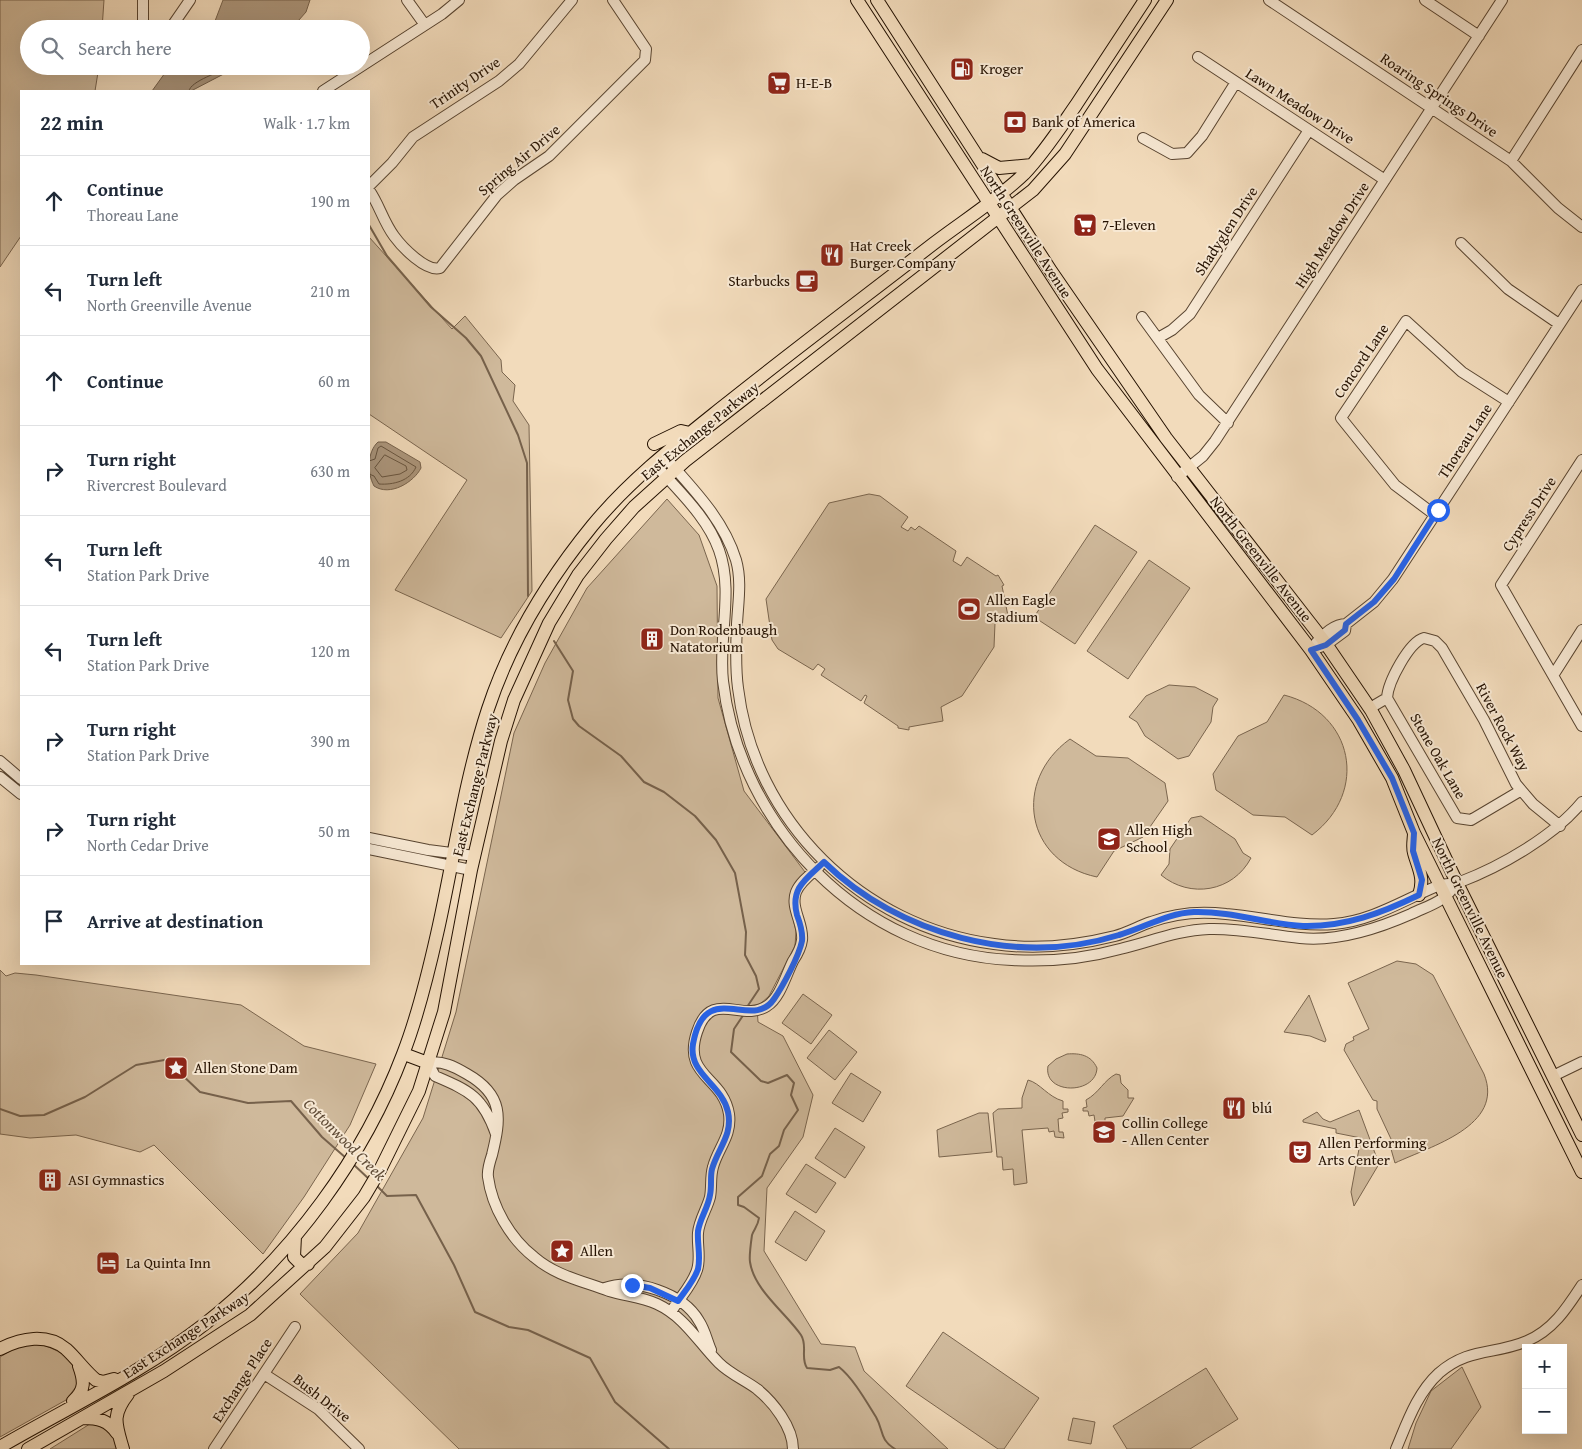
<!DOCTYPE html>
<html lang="en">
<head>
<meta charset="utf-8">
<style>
  :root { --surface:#fff; --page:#f6f6f7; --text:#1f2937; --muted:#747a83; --line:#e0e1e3 }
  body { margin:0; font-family:"Gentium Book Plus",serif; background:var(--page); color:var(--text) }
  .controls { position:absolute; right:15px; bottom:15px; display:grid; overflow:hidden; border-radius:0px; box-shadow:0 5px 20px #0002 }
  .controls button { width:45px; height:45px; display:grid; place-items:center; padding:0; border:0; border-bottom:1px solid var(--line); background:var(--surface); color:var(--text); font:25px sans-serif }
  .stop { position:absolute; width:15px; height:15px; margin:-11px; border:4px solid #2563eb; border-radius:50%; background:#fff }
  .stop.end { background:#2563eb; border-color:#fff; box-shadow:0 1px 5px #0008 }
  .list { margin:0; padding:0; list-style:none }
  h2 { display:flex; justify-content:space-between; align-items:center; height:65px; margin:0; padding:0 20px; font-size:21px }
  h2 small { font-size:16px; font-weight:400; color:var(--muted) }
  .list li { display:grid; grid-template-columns:32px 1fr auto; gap:15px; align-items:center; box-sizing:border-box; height:90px; padding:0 20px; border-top:1px solid var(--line) }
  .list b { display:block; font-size:19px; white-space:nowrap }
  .list p { margin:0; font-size:16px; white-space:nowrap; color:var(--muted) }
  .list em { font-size:16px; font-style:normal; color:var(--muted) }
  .icon { flex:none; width:28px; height:28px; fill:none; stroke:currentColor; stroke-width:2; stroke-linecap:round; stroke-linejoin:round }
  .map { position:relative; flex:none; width:1582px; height:1449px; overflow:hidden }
  .search { position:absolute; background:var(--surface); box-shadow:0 5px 20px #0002; left:20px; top:20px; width:350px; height:55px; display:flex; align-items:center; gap:12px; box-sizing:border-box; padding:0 18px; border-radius:28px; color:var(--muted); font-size:19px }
  .panel { position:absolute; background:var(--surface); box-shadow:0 5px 20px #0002; left:20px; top:90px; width:350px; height:875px; border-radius:0px }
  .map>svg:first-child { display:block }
  .green { fill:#cfb99b; stroke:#7a654e }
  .water { fill:#ac967c; stroke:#76614b }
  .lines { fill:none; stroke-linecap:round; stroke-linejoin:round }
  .shore { stroke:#68543e; stroke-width:1 }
  .stream { stroke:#76614b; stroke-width:2 }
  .minor-casing { stroke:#584430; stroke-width:12 }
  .major-casing { stroke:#241101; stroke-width:14 }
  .minor { stroke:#f7e8d3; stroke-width:10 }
  .major { stroke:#f2dbbb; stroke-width:12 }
  .route { stroke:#2563eb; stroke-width:6 }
  .labels { text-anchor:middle; stroke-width:4; stroke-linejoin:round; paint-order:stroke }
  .poi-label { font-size:15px; fill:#241101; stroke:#f7e8d3; text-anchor:start }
  .street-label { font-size:15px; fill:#241101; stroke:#f7e8d3 }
  .water-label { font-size:16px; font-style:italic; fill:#614d38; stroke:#f7e8d3 }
</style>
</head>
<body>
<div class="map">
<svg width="1582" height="1449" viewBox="0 0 1582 1449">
  <rect width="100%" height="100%" fill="#f2dbbb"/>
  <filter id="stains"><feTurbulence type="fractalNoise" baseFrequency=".004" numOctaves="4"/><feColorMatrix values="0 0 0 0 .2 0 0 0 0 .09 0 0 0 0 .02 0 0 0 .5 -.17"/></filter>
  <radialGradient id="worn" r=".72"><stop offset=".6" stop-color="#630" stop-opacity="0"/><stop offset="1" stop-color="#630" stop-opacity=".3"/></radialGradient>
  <path class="green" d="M0,0h104l-2,29h-73v37h70l-4,25h-74v145l-21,31z
    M369,237l83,92 13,-13 36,44 1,12 13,13 -2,16 16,24 3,166 -31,47 -106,-48 72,-110 -98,-66z
    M869,494l11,2 28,21 -7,10 7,4 3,-4 4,3 4,-4 37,25 -3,10 8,5 6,-9 29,19 2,-1 6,10 -2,1 7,35 -14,2 -1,24 -32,49 -21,11 2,14 -34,6v3l-11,-2v-2l-34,-23 3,-7 -2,-1 -4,6 -40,-26 4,-6 -7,-5 -5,6 -35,-21 -6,-9 -6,-41 63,-96z
    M667,499l32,36 18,51 1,112 26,93 61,81 -9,11 -6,23 6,25 -1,15 -26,50 -12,11 1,15 25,14 30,59 -10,42 -36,51 -3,63 57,93 34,3 9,24 84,78h-489l-159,-155 58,-61 65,-115 33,-106 58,-279 31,-70 42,-75z
    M1095,525l42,27 -62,92 -41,-27z
    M1149,560l41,28 -62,91 -41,-28z
    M1169,685l26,2 23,12 -5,8 -2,15 -22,34 -11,3 -33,-23 -8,-14 -8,-5 17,-21z
    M1284,695c70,18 85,97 28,140l-27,-18 -32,-2 -37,-25 -3,-16 25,-38 29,-14z
    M1070,739l26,17 32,2 37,25 3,18 -25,36 -29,14 -17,26c-72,-15 -85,-96 -27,-138z
    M1201,816l34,23 8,14 8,5c-18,34 -61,41 -90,17l8,-11 1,-15 21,-31z
    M1397,961l19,3 17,11 51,99c21,52 -53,72 -89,89l-6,-21 2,-3 -14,-30v-8l-4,-1 -29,-50 2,-6 8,-4 -1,-3 16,-8 -21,-46z
    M0,970l6,6 9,-3 21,2 205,30 63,41 72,18 -26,61 -46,72 -41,57 -109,-109 -14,7 -64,-17 -46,3 -30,-4z
    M803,994l29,21 -21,29 -29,-21z
    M1309,995l17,45 -1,2 -15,-6 -26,-4z
    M829,1030l28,22 -22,28 -28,-22z
    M1067,1054c13,-1 24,1 30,14 -1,27 -54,27 -49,-2l8,-7z
    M851,1073l30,19 -18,30 -31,-19z
    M1116,1074l4,1 1,8 7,7v8h6l-11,18 -18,2v5l-4,1 -1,4h-4l-2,-13 -5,1 -1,-5h-5v-3l4,-1 -1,-7c13,-7 18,-20 30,-26z
    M1028,1080c12,3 20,17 35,21v8h5v3l-6,1 1,5 -5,1 1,13h4l1,6 -9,-1 -1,-6 -5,1 -1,-4 -26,2 5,53 -13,2 -1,-16 -10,1 -1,-13h-5l-4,-44 5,-4 24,-1v-10z
    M1359,1110l20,54 -25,42 -3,-14 10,-54 -25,-5v-4l-33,-7v-2l14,-8 6,7 7,3z
    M979,1113h9l4,39 -53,5 -2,-27z
    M835,1128l30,19 -20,31 -30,-20z
    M806,1164l30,19 -20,30 -30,-19z
    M795,1211l30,20 -19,30 -31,-19z
    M943,1332l96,66 -35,51h-6l-92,-63z
    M40,1344c21,7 35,15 41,36l-15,20 -66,37v-80l18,-11z
    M1462,1367l19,40 -30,42h-43l8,-26 15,-32z
    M1206,1368l32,51 -48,30h-63l-14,-23z
    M1073,1418l22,4 -4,22 -23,-4z
    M93,1422l14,3 12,24h-69z"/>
  <path class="water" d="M223,0h87l-4,12 -15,17h-79z
    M170,66h69l-48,25h-39z
    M378,442h8l34,20 1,6c-7,14 -31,29 -47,18 -7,-13 -7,-34 4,-44z"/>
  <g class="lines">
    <path class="shore" d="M189,91c1,-10 32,-19 42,-25
      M385,455l21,11 1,4 -7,4 -18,3 -7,-9z
      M369,461l6,-2 3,-11 3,-2 35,21c-6,14 -23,18 -37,17l-5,-8 -5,-2"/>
    <path class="stream" d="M369,225l18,31 44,51 35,31 15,18 37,79 9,28 1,133
      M554,641l19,30 -5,29 5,19 6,7 42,30 23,26 20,10 31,24 21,24 19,33 11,59 -1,23 11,21 3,13 -12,18
      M744,1014l-10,15 -3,23 30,29 7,2 19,-8 7,8 -3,12 7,15 -14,20 -5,16 -9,8 -8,22 -24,21v8l6,2 15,11c-1,8 -5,11 -7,17 -1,7 -3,21 -2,27 4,28 36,51 51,73 7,11 -1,22 6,33l23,2 9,-3c14,11 27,34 37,50 8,14 3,22 19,32
      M0,1109l20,7 24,-1 41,-18 51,-32 34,-6 9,13 21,20 48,11 43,-2 31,36 24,21
      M353,1164l17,16
      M377,1186l10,10 29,-1 38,70 21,47 34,15 19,3 62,28 25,44 54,47"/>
    <g class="minor-casing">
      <path id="minor" d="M407,0l18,25
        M1269,0l242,161 47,47 24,19
        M1425,0l54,36
        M143,29v-29
        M170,29l20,-29
        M1198,57l187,123
        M323,91l119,-77 17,-14
        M1143,138l29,16 15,-1 15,-17 34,-54
        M1511,161l71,-111
        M369,186l23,-23 21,-26 86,-56 20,-17 53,-64
        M369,190c10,14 14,31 25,46 8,11 32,36 46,32l57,-73 17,-15 35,-24 96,-96 1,-11 -33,-49
        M1461,243l47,46 51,35
        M1142,317l57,78 29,28
        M1158,338l14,-8 18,-16 119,-184
        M664,456c28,32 59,62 72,104 6,21 2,43 1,64 -1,21 -2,42 1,64 16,133 124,239 256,256 41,6 81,2 121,-8 12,-3 24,-10 36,-14 24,-9 50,-11 75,-8 37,3 71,13 108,10 37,-3 68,-23 101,-37 8,-4 17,-2 25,-5 42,-16 94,-46 122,-80
        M1582,460l-81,125 81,141
        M654,463c23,27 53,53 65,87 15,42 -1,88 4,131 17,146 138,273 289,279 36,2 72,-1 108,-11 30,-7 58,-19 89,-20 30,-1 60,6 91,9 38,4 77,-9 111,-24 21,-10 32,-11 46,-31
        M1177,477l26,-21 12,-15 287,-441
        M1435,515l-40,-30 -54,-67 65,-97 56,51 47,30
        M1316,643c7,-9 19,-19 30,-19
        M1311,650l15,-5 19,-14 1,-7 28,-22 19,-23 189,-289
        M1554,674l28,-44
        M1387,698l70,120 14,2 49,-29
        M1370,708l17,-10c1,-16 22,-56 37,-60l11,3 7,7 42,72 32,64 17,20 27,22
        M0,761l21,18
        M0,777l21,17
        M369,838l59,12 47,6
        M369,849l102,21
        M1553,1076l29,-14
        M496,1134c-13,-37 -26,-43 -61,-58l-7,-13c14,-3 27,4 39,11 37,21 34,44 25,81 -2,6 -5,15 -4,22 4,30 22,61 46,80 22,19 49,24 75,34 16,5 33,6 48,13 28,13 41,38 62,59 11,11 26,17 38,26 16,13 36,38 36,60
        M605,1288c30,-11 78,5 94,33 6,9 8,20 12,29
        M671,1312c8,-14 21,-26 26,-42 4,-12 0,-24 1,-37 1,-13 9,-24 12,-36 2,-10 0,-20 3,-30 5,-19 19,-31 16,-53 -6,-38 -47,-37 -32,-82 14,-44 45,-9 70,-26 13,-8 19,-31 26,-45 4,-6 8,-13 9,-21 2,-16 -12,-32 -6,-48 4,-10 15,-18 23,-25
        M264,1374l54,35 41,40
        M214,1449l81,-122
        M1396,1449c11,-26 21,-56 43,-76 30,-26 56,-18 88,-32 26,-11 40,-33 55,-56"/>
    </g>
    <g class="major-casing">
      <path id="major" d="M857,0l240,369 214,281 47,69 34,59 22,55 168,339
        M877,0l174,271 115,167 158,203 47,69 33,60 53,113 125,252
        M982,159l17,9 33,-3
        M654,444l27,-13 9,2
        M1414,833c0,6 -2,14 0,20 4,15 11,25 5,42
        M404,1054l24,9
        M295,1236l-1,21 7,7h7
        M0,1349c21,-11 47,-16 66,0 11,10 19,22 30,31l7,2 11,-3
        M73,1401c13,-11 11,-21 6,-35
        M83,1418c15,0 25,2 34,15
        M0,1447c69,-40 143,-75 206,-124 86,-68 158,-166 197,-269 15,-38 25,-80 34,-120 17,-75 27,-152 51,-225 22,-67 60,-129 104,-183 37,-45 83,-81 128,-117 70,-56 142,-110 213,-165 30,-23 64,-44 91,-70 20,-21 36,-46 52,-69 23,-35 46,-70 69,-105
        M28,1449l136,-78 86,-56 75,-68 39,-50 16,-27 39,-79 25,-79 27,-142 30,-129 13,-41 35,-77 29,-48 28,-36 28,-32 51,-46 348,-271 32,-36 102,-154
        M123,1449c-7,-25 -12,-33 5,-55"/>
    </g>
    <use href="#minor" class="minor"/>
    <use href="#major" class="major"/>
  </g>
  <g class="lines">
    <path class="route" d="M632,1285l18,3 28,13c7,-10 16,-20 20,-32 3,-13 -1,-25 0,-38 2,-13 10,-23 12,-36 2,-9 0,-18 2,-26 6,-21 21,-34 16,-57 -6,-28 -40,-38 -35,-68 12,-67 59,-12 81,-45 9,-13 25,-43 28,-58 1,-9 -2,-18 -5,-26 -7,-27 9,-36 27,-53 75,73 193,105 295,73 25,-7 48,-22 75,-23 38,-1 73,12 109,14 42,1 79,-13 116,-31l3,-15 -9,-29 1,-18 -22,-55 -34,-58 -47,-70 15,-5 19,-15 1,-6 28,-22 20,-23 44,-69"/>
  </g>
  <defs>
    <g id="fuel-square" transform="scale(1.25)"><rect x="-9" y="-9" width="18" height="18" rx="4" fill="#8f2418" stroke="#f7e8d3"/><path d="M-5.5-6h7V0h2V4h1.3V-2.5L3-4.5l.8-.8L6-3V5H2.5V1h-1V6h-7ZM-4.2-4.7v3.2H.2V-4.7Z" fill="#fff"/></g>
    <g id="supermarket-square" transform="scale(1.25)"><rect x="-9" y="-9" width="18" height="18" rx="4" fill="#8f2418" stroke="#f7e8d3"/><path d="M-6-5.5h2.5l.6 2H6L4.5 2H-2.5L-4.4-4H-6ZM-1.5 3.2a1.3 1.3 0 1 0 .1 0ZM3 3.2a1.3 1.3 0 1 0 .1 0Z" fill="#fff"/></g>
    <g id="bank-square" transform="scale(1.25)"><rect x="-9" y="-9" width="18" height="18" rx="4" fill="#8f2418" stroke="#f7e8d3"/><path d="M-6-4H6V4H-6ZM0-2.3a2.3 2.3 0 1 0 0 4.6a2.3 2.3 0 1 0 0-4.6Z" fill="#fff"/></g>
    <g id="restaurant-square" transform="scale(1.25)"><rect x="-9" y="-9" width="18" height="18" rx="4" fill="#8f2418" stroke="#f7e8d3"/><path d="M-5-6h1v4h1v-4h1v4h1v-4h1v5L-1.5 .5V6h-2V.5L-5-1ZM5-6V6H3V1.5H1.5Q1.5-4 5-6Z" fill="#fff"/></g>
    <g id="cafe-square" transform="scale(1.25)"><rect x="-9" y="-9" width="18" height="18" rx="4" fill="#8f2418" stroke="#f7e8d3"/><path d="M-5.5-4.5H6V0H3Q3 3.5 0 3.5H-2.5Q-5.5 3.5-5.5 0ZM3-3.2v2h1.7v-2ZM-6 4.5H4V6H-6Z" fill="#fff"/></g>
    <g id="stadium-square" transform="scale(1.25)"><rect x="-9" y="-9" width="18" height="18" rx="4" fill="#8f2418" stroke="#f7e8d3"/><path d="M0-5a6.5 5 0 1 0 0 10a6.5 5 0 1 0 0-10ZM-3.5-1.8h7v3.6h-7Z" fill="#fff"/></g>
    <g id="building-square" transform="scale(1.25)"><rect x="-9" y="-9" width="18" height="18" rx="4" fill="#8f2418" stroke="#f7e8d3"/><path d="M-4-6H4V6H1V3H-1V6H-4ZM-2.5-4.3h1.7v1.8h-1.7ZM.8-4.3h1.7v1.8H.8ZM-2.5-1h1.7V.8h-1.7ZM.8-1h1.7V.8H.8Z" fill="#fff"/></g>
    <g id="school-square" transform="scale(1.25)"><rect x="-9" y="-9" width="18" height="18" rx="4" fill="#8f2418" stroke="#f7e8d3"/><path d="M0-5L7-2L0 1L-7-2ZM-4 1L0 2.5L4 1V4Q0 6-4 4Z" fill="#fff"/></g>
    <g id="sight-square" transform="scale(1.25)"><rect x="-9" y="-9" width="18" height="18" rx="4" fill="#8f2418" stroke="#f7e8d3"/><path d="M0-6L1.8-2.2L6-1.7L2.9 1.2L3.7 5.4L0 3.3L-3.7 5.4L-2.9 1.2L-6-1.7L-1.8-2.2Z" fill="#fff"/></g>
    <g id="university-square" transform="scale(1.25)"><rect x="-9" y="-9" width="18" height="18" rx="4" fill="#8f2418" stroke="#f7e8d3"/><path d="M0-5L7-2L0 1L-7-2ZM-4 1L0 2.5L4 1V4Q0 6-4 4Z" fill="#fff"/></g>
    <g id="theatre-square" transform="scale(1.25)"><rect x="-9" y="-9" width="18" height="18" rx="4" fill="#8f2418" stroke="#f7e8d3"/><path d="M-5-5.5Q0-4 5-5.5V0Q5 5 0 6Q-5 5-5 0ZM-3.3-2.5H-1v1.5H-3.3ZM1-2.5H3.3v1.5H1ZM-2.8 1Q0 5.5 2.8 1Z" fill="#fff"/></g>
    <g id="hotel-square" transform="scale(1.25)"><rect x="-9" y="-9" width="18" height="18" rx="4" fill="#8f2418" stroke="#f7e8d3"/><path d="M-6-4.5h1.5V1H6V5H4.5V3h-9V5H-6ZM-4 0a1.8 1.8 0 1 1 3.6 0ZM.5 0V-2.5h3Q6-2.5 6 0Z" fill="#fff"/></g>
  </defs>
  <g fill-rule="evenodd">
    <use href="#fuel-square" x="962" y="69"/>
    <use href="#supermarket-square" x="779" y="83"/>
    <use href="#bank-square" x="1015" y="122"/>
    <use href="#supermarket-square" x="1085" y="225"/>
    <use href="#restaurant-square" x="832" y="255"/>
    <use href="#cafe-square" x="807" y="281"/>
    <use href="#stadium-square" x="969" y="609"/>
    <use href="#building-square" x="652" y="639"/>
    <use href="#school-square" x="1109" y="839"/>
    <use href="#sight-square" x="176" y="1068"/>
    <use href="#restaurant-square" x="1234" y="1108"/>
    <use href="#university-square" x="1104" y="1132"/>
    <use href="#theatre-square" x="1300" y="1152"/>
    <use href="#building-square" x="50" y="1180"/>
    <use href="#sight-square" x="562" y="1251"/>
    <use href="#hotel-square" x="108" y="1263"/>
  </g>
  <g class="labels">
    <g class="poi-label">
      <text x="980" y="74">Kroger</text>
      <text x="796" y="88">H-E-B</text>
      <text x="1032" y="127">Bank of America</text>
      <text x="1102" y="230">7-Eleven</text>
      <text x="850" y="251">Hat Creek<tspan x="850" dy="17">Burger Company</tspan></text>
      <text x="790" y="286" text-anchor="end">Starbucks</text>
      <text x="986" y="605">Allen Eagle<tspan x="986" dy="17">Stadium</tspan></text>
      <text x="670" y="635">Don Rodenbaugh<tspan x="670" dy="17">Natatorium</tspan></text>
      <text x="1126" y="835">Allen High<tspan x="1126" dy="17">School</tspan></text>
      <text x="194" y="1073">Allen Stone Dam</text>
      <text x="1252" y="1113">blú</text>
      <text x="1122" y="1128">Collin College<tspan x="1122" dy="17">- Allen Center</tspan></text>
      <text x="1318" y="1148">Allen Performing<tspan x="1318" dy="17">Arts Center</tspan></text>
      <text x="68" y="1185">ASI Gymnastics</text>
      <text x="580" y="1256">Allen</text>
      <text x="126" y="1268">La Quinta Inn</text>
    </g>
    <g class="street-label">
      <text transform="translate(465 83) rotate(-34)" y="5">Trinity Drive</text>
      <text transform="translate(1439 95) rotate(34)" y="5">Roaring Springs Drive</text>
      <text transform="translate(1300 106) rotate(33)" y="5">Lawn Meadow Drive</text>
      <text transform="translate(519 160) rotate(-40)" y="5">Spring Air Drive</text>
      <text transform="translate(1226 231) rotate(-57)" y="5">Shadyglen Drive</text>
      <text transform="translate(1026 232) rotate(57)" y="5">North Greenville Avenue</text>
      <text transform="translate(1332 235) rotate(-57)" y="5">High Meadow Drive</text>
      <text transform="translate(1361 361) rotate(-56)" y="5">Concord Lane</text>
      <text transform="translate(700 431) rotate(-39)" y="5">East Exchange Parkway</text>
      <text transform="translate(1465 441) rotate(-57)" y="5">Thoreau Lane</text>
      <text transform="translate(1529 514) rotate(-57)" y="5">Cypress Drive</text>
      <text transform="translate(1261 559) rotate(52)" y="5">North Greenville Avenue</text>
      <text transform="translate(1503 727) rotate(62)" y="5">River Rock Way</text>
      <text transform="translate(1438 756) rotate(60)" y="5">Stone Oak Lane</text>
      <text transform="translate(475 785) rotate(-76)" y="5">East Exchange Parkway</text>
      <text transform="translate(1470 908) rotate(64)" y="5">North Greenville Avenue</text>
      <text transform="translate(186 1335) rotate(-33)" y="5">East Exchange Parkway</text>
      <text transform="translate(242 1380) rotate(-57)" y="5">Exchange Place</text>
      <text transform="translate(322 1398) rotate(38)" y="5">Bush Drive</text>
    </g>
    <g class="water-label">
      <text transform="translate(345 1139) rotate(45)" y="6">Cottonwood Creek</text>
    </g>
  </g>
  <rect width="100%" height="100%" filter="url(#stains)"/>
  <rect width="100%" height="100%" fill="url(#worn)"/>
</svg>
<div class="controls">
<button>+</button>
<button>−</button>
</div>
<div class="stop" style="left:1438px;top:510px"></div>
<div class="stop end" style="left:632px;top:1285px"></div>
<div class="search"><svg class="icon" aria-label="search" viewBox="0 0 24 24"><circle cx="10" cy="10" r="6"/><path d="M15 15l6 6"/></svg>Search here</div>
<section class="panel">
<h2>22 min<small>Walk · 1.7 km</small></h2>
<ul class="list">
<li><svg class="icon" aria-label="ahead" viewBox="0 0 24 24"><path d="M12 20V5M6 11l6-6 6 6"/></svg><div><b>Continue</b><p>Thoreau Lane</p></div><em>190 m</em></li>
<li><svg class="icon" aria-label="left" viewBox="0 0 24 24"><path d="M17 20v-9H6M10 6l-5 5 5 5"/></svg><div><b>Turn left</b><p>North Greenville Avenue</p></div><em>210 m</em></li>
<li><svg class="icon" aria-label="ahead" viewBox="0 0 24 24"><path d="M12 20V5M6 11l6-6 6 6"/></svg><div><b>Continue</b></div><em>60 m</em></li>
<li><svg class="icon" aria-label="right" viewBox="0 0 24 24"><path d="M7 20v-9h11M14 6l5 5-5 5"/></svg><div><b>Turn right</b><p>Rivercrest Boulevard</p></div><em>630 m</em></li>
<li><svg class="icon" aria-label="left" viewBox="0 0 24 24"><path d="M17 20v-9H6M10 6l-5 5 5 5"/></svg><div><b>Turn left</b><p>Station Park Drive</p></div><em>40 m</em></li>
<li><svg class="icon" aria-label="left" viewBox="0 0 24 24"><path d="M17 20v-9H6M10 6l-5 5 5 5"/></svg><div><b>Turn left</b><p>Station Park Drive</p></div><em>120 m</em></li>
<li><svg class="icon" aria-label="right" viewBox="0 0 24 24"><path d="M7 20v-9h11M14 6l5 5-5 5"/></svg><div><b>Turn right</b><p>Station Park Drive</p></div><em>390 m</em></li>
<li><svg class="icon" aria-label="right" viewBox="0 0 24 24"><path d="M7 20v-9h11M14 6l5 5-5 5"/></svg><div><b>Turn right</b><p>North Cedar Drive</p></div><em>50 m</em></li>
<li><svg class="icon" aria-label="arrive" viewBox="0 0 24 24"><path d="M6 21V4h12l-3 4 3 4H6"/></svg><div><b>Arrive at destination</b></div></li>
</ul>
</section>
</div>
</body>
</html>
